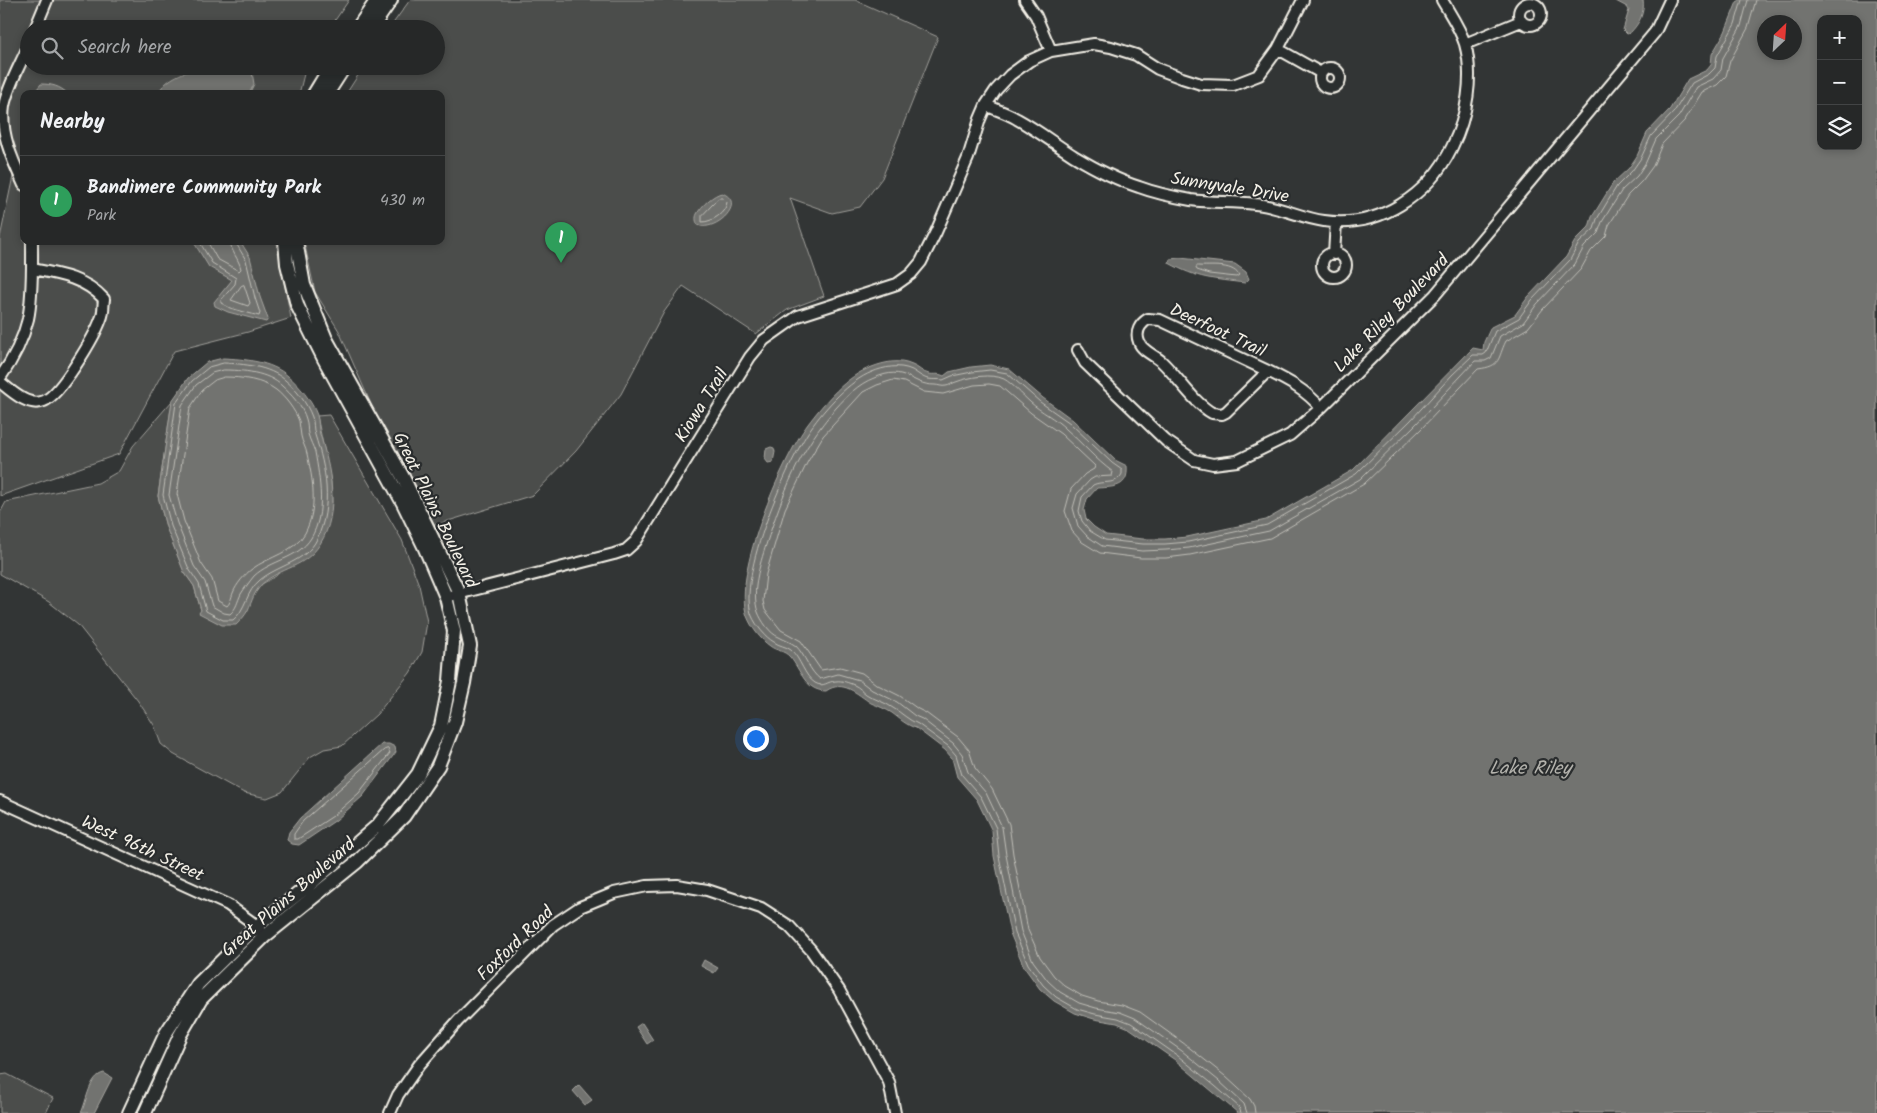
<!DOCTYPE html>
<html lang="en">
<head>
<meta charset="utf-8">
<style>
  :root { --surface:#262828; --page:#323434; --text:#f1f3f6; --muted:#a4a6a8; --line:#424445; --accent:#ffd166 }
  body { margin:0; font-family:Kalam,sans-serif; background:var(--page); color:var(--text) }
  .controls { position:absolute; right:15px; top:15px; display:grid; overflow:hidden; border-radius:10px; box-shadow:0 2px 8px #0003 }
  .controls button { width:45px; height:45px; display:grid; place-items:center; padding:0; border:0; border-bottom:1px solid var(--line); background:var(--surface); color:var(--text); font:25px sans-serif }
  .compass { position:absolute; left:1757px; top:15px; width:45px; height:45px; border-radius:50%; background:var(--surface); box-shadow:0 2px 8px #0003; rotate:25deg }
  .you { position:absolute; left:755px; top:738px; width:18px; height:18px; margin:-12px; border:4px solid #fff; border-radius:50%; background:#1a73e8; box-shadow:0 0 0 8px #1a73e833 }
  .badge { display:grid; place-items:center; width:32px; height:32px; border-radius:50%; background:var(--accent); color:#fff; font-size:16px; font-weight:700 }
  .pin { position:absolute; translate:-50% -41px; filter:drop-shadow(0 1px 2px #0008) }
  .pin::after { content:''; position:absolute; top:26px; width:18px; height:15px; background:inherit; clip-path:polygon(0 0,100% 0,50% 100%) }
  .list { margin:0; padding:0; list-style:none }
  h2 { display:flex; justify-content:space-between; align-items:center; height:65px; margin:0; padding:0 20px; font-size:21px }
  h2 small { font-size:16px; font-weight:400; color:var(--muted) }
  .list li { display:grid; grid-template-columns:32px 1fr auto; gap:15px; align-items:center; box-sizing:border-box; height:90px; padding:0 20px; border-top:1px solid var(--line) }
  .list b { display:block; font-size:19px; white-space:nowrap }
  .list p { margin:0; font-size:16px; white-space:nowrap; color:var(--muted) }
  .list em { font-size:16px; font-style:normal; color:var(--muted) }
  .icon { flex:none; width:28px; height:28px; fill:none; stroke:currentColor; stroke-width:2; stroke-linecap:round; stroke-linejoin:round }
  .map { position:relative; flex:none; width:1877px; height:1113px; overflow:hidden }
  .search { position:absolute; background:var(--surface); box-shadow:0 2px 8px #0003; left:20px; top:20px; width:425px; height:55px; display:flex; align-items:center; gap:12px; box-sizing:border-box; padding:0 18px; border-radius:28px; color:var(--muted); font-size:19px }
  .panel { position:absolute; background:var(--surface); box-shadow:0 2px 8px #0003; left:20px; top:90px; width:425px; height:155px; border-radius:10px }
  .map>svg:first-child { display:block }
  .green { fill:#4b4d4c; stroke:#a09f9a }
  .water { fill:#727370; stroke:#a6a5a0; fill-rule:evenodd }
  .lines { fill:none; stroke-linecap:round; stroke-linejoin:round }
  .shore { stroke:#c0bfb8; stroke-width:1 }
  .minor-casing { stroke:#f4f1e8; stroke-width:14 }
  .major-casing { stroke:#f4f1e8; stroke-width:16 }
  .minor { stroke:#2a2d2e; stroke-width:10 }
  .major { stroke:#2a2d2e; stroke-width:12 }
  .labels { text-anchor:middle; stroke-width:4.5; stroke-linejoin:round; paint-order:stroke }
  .street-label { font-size:18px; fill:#f4f1e8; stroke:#2a2d2e }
  .water-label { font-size:19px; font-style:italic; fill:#b3b2ac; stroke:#2a2d2e }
</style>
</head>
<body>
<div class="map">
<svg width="1877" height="1113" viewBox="0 0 1877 1113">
  <rect width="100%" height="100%" fill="#323535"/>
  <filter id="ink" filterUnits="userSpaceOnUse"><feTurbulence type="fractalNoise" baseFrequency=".02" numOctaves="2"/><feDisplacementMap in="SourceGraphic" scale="10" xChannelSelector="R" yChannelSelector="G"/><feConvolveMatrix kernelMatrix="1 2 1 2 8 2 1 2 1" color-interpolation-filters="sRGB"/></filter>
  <g filter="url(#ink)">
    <path class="green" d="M0,0h349l-20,29h-300v37h277l-7,28h-275v147h252l15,77 -43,14 -74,19 -55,103 -119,42v-258l13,-62 -13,-76z
      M410,0h445l83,37 -56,141 -22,29 -28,6 -42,-15 34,98 -37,14 -31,24 -73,-48 -19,26 -43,82 -45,57 -43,44 -98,30 -61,-114 -35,-80 -24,-39 -11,-51h137v-147h-95l18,-28h72v-37h-47z
      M172,401l-14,95 8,31 18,45 10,14 7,24 46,2 3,-12 12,-16 14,-8 56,-73 -1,-21 -14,-66 12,-1 73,125 17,45 8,37 -5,30 -12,21 -33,41 -35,32 -18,3 -14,8 -28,35 -15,6 -23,-5 -71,-39 -12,-10 -7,-19 -16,-24 -60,-76 -29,-23 -49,-28v-61l6,-11 92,-19 21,-12 14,-25z
      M7,1074l46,24 -7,15h-46v-38z"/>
    <path class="water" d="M1614,0h29c2,13 -4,24 -13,33l-3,1 -4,-4 6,-20 -2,-3z
      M1740,0h137v1113h-639l-63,-53 -46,-32 -12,-5 -23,-4 -19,-6 -21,-12 -14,-12 -16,-22 -14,-34 -16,-77 -2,-25 -15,-31 -20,-23 -5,-19 -7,-8 -29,-22c-10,-3 -16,-9 -24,-15 -6,-4 -14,-7 -21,-10 -14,-9 -28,-24 -45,-12 -21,0 -25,-21 -36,-34 -6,-7 -14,-6 -20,-11 -9,-6 -19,-19 -23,-30 -15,-41 35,-157 61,-192 15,-20 39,-49 64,-57 13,-5 27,-8 40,-2 6,2 11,8 17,9 5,1 9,-1 15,2l5,-4 22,-5 19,-2 19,4 34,29 30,22 42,40 12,6c2,22 -13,21 -30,22l-10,11 -3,11 2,9 8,8 12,8 37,4h22l22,-2 79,-17 87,-50 120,-122 10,2 1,-8 7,-15 24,-12 13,-18 38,-40 9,-16 14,-14 3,-10 21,-34 16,-15 8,-12 10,-23 23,-24 18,-30 19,-9 4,-5 1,-11 13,-22 12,-30zM1821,19h37v127h-37zM1764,22h30v30h-30z
      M202,66h43l7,6 2,12 -5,10h-92c11,-18 27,-21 45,-28z
      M41,84c10,0 19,2 27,10h-35z
      M722,193c26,10 -8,40 -24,32 -2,-3 -3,-7 -1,-11 4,-8 17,-20 25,-21z
      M193,241h47l10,16 10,40 8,22 -2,3 -38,-10 -13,-6 -1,-4 18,-22 -23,-13z
      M1180,258l55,6 11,8 3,7 -4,4c-32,-4 -47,-4 -76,-20l1,-4z
      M223,358c21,1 48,3 65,18 11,9 24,25 29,39 2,6 1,13 3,19 10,33 21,77 0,110 -15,24 -39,23 -58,40 -8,8 -10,17 -14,26 -3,6 -8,11 -12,15h-14l-23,-12 2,-3 -7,-24 -10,-14 -18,-45 -8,-31 14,-95 16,-23 19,-16z
      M771,447l3,1 1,4 -2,10 -5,1 -3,-4 1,-10z
      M382,744h7l6,3 1,5 -33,44 -27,24 -37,25 -7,-1 -5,-4 2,-8 11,-14z
      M704,960l14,8 -4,5 -13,-7z
      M642,1023l11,17 -6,4 -11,-17z
      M104,1073l8,5 -18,35h-13c6,-12 8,-37 23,-40z
      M579,1085l13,15 -7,5 -12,-14z"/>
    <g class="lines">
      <path class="shore" d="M719,198h4l4,4c-1,11 -15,20 -25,20v-6z
        M199,241l13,22 24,15 -1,6 -14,16v3l9,5 29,8 1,-3 -5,-15 -9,-38 -9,-15 -1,-4
        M207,241l10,18 22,12 2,-2c-2,-10 -10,-17 -11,-28
        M1198,266c12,1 33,-3 41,9l-3,2 -27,-3 -12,-4 -1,-2z
        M244,285l6,18 -2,3 -17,-6 10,-14z
        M224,363c20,1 45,3 61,17 11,9 22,23 27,37 2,5 1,12 3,18 11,34 18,70 2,104 -11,23 -39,26 -57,41 -14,11 -14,30 -27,40h-10l-17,-9 -7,-27 -10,-15 -18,-43 -8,-31 13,-92 16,-22 17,-14z
        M224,370c18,0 44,2 58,16 9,8 21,21 24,33 2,5 1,11 2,15 2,7 5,12 7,18 5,28 11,61 -4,86 -13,21 -40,22 -57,38 -4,5 -10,13 -13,18 -4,8 -4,14 -11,20l-6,-1 -12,-7 -7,-24 -11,-16 -17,-43 -8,-28 13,-90 14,-20 16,-12z
        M225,377c16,0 38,3 51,13 9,7 19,20 23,31 1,5 1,10 2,15 1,6 5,12 6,18 6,26 11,54 -2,79 -10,19 -37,24 -53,36 -7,5 -16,16 -19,24 -2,5 -2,9 -6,13l-9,-5 -6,-22 -11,-16 -17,-42 -7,-27 13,-86 12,-18 13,-10z
        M388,749l2,4 -31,40 -26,23 -35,23h-4v-5l9,-13 81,-71z
        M1241,1113l-2,-6 -24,-21 -37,-30 -47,-33 -13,-5 -23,-4 -18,-5 -21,-12 -13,-12 -15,-21 -13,-31 -16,-77 -3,-28 -15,-31 -19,-22 -6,-20 -8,-9 -30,-22c-10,-4 -16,-11 -25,-16 -8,-6 -18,-8 -27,-14 -4,-3 -7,-7 -12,-9 -5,-2 -12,-5 -18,-4 -9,0 -12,7 -21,2 -11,-7 -14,-24 -24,-33 -5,-4 -12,-4 -17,-8 -9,-5 -18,-17 -22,-26 -16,-38 36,-155 59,-188 14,-20 38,-47 61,-56 12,-5 27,-8 40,-2 5,3 11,8 16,9 6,1 10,0 15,1l9,-4 20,-4 18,-2 17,3 33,29 30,21 42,40 10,7v4c-6,12 -19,6 -29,11l-11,12 -3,14 3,10 8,10 15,9 38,4h22l23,-2 79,-17 89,-51 55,-54 41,-45 21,-20h10l3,-2 9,-22 24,-13 13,-18 38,-40 9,-17 15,-14 3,-10 20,-33 15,-15 9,-13 10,-22 23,-24 18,-29 17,-9 6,-6 2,-12 18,-32 7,-24
        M1247,1113l-3,-9 -25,-23 -37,-30 -47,-33 -15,-6 -24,-4 -17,-5 -19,-11 -12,-11 -15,-20 -12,-30 -15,-76 -4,-28 -16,-34 -18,-21 -6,-18 -9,-11 -31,-24 -7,-3 -18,-14 -25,-12 -13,-10 -21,-6 -18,5c-10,-7 -15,-24 -24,-33 -5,-4 -12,-6 -17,-9 -9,-3 -18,-17 -21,-25 -7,-20 2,-48 8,-67 17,-52 33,-95 70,-137 11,-12 22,-24 38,-30 33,-14 35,7 61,7 3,0 7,2 11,1 3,0 6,-3 10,-4 13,-5 35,-9 48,-3 9,5 18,16 26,23 11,10 25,16 36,27 16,14 30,31 47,43l-1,4 -17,1 -5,3 -13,14 -4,14 5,18 9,10 15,10 40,5 24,-1 23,-2 80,-17 91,-52 56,-55 59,-63h10l6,-3 9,-22 23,-13 14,-19 38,-40 9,-17 14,-14 4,-11 20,-32 15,-14 9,-14 10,-23 23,-23 17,-29 17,-8 8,-9 2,-12 18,-32 7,-26
        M1255,1113l-1,-7 -4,-7 -25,-23 -39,-31 -46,-33 -18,-7 -24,-4 -16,-5 -17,-10 -11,-10 -14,-19 -12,-27 -15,-76 -4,-30 -17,-35 -17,-21 -6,-18 -11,-13 -32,-24 -8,-4 -18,-13 -24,-12 -14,-11 -22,-6 -19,3 -20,-29 -20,-11 -16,-20 -2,-9 3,-27 19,-65 22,-46 16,-27 40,-44 14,-7 16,-5 11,2 20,10 19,2 31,-9 15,-1 11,2 31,27 30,21 34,32 -1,3 -9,5 -14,15 -6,22 7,20 10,11 18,11 41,5h25l24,-3 80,-17 94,-54 57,-55 57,-60c24,-3 19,-10 28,-28l22,-13 15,-19 38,-40 10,-18 15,-15 3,-11 19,-30 14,-14 11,-15 9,-22 23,-24 17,-28 15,-7 9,-9 4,-15 18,-33 8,-28"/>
      <g class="minor-casing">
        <path id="minor" d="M1025,0l11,16 15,35
          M1519 14a11 11 0 1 1 22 0a11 11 0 1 1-22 0Z
          M35,29l12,-29
          M1465,44l56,-23
          M1278,49l43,24
          M1320 78a10 10 0 1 1 20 0a10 10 0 1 1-20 0Z
          M986,105c10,5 22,8 31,14 20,11 38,25 57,37 20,12 43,24 65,31 16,6 35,10 52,13 21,3 43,1 64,4 24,2 46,14 69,17 55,8 105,-26 128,-74 15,-30 22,-71 13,-103 -5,-16 -15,-30 -23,-44
          M24,185c-11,-24 -24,-51 -20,-79 4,-21 17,-42 25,-62
          M1322 265a12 12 0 1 1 24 0a12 12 0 1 1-24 0Z
          M1334,254l2,-32
          M1078,350l7,13 81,78 28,19 19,4 24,-3 53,-26 31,-27 114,-113 220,-263 15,-32
          M1268,371l-42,41 -4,2 -10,-1c-19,-11 -34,-36 -50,-51 -6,-6 -20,-11 -23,-20 -4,-10 1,-18 9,-23l12,1 108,51c20,10 38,19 53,37
          M0,378c12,-17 23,-38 28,-59 5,-24 4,-54 4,-78
          M0,382c11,9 29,26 44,19 17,-7 51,-65 57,-82 3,-6 2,-14 3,-20 -19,-21 -45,-25 -72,-30
          M446,597l168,-43 12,-4 10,-9 114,-184 14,-17 34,-24 99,-32 14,-10 10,-12 15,-30 32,-74 12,-39 6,-14 10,-15 14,-15 19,-14 22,-10 43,-7 17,3 25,8 22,14 24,9 19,6 32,1 26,-10 19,-26 25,-49
          M0,801l228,104 29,21 4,6
          M390,1113l8,-18 21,-30 39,-44 95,-96 27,-18 34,-14 33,-7 30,-1 30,5 54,18 28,18 22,24 28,40 50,92 6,31"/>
      </g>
      <g class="major-casing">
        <path id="major" d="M357,29l20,-29
          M371,29l20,-29
          M314,94l17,-28
          M327,94l18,-28
          M129,1113l37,-80 32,-49 59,-58 51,-40 70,-61 40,-51 23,-48 9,-45 4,-50 -8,-34 -22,-51 -21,-43 -79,-144 -27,-54 -10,-41 -2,-23
          M145,1113l35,-78 21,-36 64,-63 92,-74 47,-46 34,-50 17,-44 9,-39 6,-37 -11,-53 -55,-114 -78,-140 -22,-54 -8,-44"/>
      </g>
      <use href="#minor" class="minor"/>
      <use href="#major" class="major"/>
    </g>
  </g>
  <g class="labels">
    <g class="street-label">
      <text transform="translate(1230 187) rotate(9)" y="6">Sunnyvale Drive</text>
      <text transform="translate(1391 313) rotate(-46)" y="6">Lake Riley Boulevard</text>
      <text transform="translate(1218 330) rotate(25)" y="6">Deerfoot Trail</text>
      <text transform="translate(701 405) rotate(-58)" y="6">Kiowa Trail</text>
      <text transform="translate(436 510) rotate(64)" y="6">Great Plains Boulevard</text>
      <text transform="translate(143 848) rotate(25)" y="6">West 96th Street</text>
      <text transform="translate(288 897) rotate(-41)" y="6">Great Plains Boulevard</text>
      <text transform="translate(515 943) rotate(-44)" y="6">Foxford Road</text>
    </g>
    <g class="water-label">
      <text x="1530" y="774">Lake Riley</text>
    </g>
  </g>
</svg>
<div class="controls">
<button>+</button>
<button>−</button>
<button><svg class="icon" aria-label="layers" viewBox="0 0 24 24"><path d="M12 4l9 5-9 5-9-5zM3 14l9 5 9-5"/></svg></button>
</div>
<svg class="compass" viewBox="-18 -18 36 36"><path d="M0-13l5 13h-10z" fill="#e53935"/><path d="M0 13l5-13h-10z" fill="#a4a6a8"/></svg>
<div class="you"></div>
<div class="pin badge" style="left:561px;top:263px;background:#2e9e5b">1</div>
<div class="search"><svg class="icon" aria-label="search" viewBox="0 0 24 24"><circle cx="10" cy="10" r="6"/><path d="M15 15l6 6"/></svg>Search here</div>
<section class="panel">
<h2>Nearby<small></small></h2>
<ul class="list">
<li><span class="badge" style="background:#2e9e5b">1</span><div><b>Bandimere Community Park</b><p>Park</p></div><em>430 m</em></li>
</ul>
</section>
</div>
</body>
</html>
